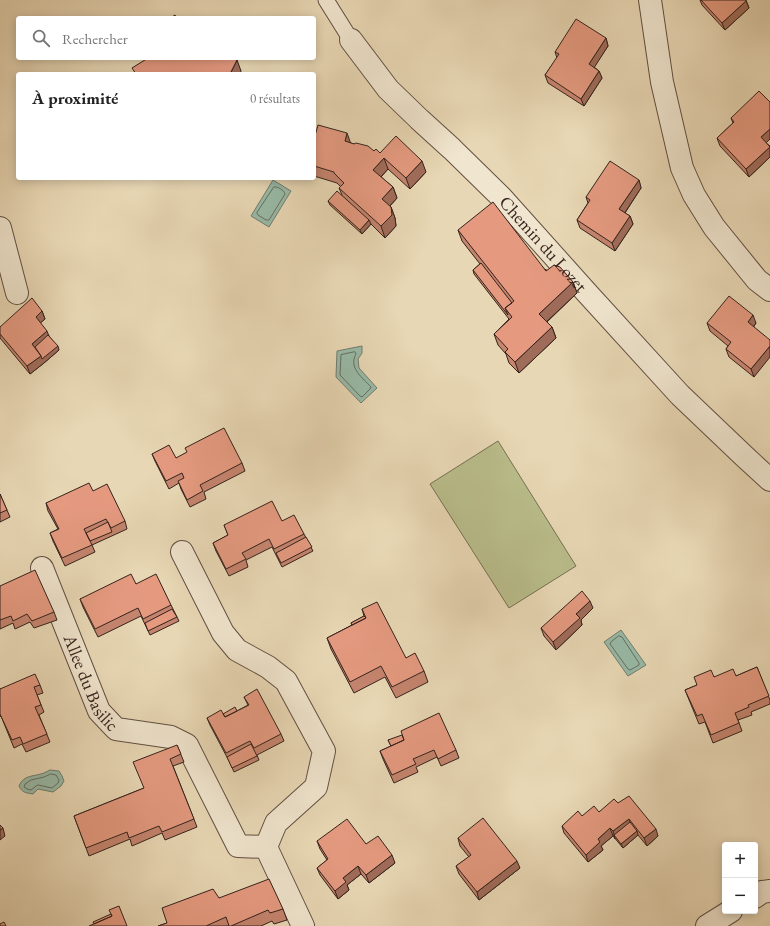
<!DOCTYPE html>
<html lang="fr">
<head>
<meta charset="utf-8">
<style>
  :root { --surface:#fff; --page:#f2f2f2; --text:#222; --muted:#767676; --line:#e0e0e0 }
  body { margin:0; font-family:"EB Garamond",serif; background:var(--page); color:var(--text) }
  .controls { position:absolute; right:12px; bottom:12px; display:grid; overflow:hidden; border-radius:4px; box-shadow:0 2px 10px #0003 }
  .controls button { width:36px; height:36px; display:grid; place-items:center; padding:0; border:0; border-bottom:1px solid var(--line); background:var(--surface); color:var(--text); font:20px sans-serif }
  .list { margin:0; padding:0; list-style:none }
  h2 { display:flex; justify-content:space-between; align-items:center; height:52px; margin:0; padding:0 16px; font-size:17px }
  h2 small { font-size:13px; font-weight:400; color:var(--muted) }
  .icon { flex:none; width:22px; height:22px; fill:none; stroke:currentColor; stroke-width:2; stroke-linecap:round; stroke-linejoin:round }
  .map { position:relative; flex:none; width:770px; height:926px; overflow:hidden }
  .search { position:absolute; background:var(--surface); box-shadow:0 2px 10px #0003; left:16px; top:16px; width:300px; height:44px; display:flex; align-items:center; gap:10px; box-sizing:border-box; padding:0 14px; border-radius:4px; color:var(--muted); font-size:15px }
  .panel { position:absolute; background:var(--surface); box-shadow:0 2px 10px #0003; left:16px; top:72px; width:300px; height:108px; border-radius:4px }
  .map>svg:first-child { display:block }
  .green { fill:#b9bd8b; stroke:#767054 }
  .water { fill:#98baa7; stroke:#707d6f }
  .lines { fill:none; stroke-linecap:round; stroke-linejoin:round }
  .shore { stroke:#666e62; stroke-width:1 }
  .service-casing { stroke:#614f42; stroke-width:17 }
  .minor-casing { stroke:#614f42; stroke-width:24 }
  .service { stroke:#f0e5ce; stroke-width:15 }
  .minor { stroke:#f0e5ce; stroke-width:22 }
  .wall { fill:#c5846e; stroke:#34221c }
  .shaded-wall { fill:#a06c5a; stroke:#34221c }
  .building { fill:#e59a80; stroke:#34221c }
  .labels { text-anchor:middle; stroke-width:3.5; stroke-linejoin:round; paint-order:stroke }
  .street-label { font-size:18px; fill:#34221c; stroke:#f0e5ce }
</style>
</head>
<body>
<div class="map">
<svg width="770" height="926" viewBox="0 0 770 926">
  <rect width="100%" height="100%" fill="#e8d7b4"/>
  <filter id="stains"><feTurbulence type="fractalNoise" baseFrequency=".005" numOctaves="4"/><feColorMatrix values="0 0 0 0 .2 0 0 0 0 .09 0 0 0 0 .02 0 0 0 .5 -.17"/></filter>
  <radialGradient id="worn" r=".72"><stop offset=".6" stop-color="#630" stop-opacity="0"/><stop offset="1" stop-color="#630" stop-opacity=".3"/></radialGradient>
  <path class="green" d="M498,441l78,125 -67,42 -79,-124z"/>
  <path class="water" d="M273,180l18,11 -22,36 -18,-11z
    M362,346v7l-4,6 1,9 18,20 -16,15 -25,-26 1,-26z
    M621,630l25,35 -18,11 -24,-34z
    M50,770l9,1 3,5 2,5 -3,5 -8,6 -15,-3 -5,5c-6,-1 -11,-1 -14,-8 5,-12 15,-9 25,-13 2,-1 4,-2 6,-3z"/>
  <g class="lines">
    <path class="shore" d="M274,187c3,-1 10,3 11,7l-16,26h-3l-8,-5 -1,-2z
      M355,352l1,2c-8,14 7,24 15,33l-1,2 -8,8 -2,-1 -20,-21 1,-20z
      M619,636l3,1 17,26v2l-9,5 -2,-1 -18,-25 1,-2z
      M51,774l5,1 3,5 -1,3 -6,5 -14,-3 -2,1 -5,4 -4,-1 -3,-2 1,-3 6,-4 13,-3z"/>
    <g class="service-casing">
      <path id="service" d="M326,0l25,40"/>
    </g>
    <g class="minor-casing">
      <g id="minor">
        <path d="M650,0l12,82 20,86 12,27 20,32 43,53 13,10"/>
        <path id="s1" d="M351,40l37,49 31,30 33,30 49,48 86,96 93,102 64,61 26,24"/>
        <path d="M0,228l17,65"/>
        <path d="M182,552l41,81 14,17 31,17 18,14 38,70 -8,36 -40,36 -10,24 37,79"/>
        <path id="s2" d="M42,568l57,143 17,18 55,8 16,8 51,101 28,1"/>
        <path d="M755,897l7,-5 8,-1"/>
        <path d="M707,926l24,-15"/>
      </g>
    </g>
    <use href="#service" class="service"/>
    <use href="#minor" class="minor"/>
  </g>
  <path class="wall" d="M700,0h46l3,8 -24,22 -23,-25z
    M606,38l2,8 -14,21 5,4 3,7 -18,28 -36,-23 -3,-8 12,-17 -2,-6z
    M731,118l35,25 4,3v11l-21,20 -29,-31 -3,-8 16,-15z
    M314,139l37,4 29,10 46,19 -16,17 -22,-20 -7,8 12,10 4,11 -7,8 1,1 4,11 1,8 -11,12 -14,-14 -9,10 -32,-29 -2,-4 14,-6 -3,-7 2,-1 -4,-4 -23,-7z
    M639,180l2,8 -16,25 5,3 3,8 -18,27 -35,-23 -3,-8 11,-17 -2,-6z
    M458,230l115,52 4,11 -30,29 5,5 4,11 -37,35 -10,-10 -3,-9 -8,-9 -4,-11 15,-15 -35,-45 -1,-4 7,-6 -18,-23z
    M42,311l3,8 -5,4 19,27 -15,13 -14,11 -30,-36v-11z
    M707,323h49l-2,3v51l-25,-20 -3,-8 2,-3 -18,-15z
    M152,454l24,4 66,5 3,8 -41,21 2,7 -16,8 -9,-18 -2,-6 -10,6 -14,-28z
    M93,491l32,30 2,8 -35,16 3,7 -30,14 -12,-25 -3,-8 8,-4 -10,-18 -2,-8z
    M0,494l10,23 -10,5z
    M282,521l22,13 9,17 -31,16 -10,-20 -26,13 2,7 -19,9 -13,-25 -3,-8 15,-8 -4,-10z
    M136,584l35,21 8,16 -29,14 -9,-19 -43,21 -15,-30 -3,-8z
    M0,586l54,26 3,8 -23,8 -4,-6 -15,7 -2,-6 -13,6z
    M593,608l-12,12 1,5 -26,25 -12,-14 -3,-8z
    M362,609l44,49 18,13 4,11 -32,16 -11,-21 -31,16 -23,-44 -4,-11 25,-13 -1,-2 13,-7z
    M757,667l13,33v4l-19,8 1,3 -14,5 4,11 -29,12 -8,-21 -6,2 -14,-34 12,-5 17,-8 22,-1z
    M40,685l3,8 -6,2 7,17 -5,3 11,27 -24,10 -4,-8 -8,4 -13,-32 -1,1v-28z
    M244,697l37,37 3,7 -27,14 2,5 -25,12 -5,-11 -19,-36 -3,-7 30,-7 11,-6z
    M388,740l68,10 3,8 -18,8 -4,-9 -21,10 2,5 -24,11 -11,-24 -3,-8 11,-5z
    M177,745l7,17 -11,4 24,61 -32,13 -3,-7 -30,13 -2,-7 -41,17 -15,-40 70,-28z
    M618,803l40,33 -11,10 -9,-11 -15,13 -10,-12 -12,10 2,4 -15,12 -24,-29 -2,-7 20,-10 17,-4z
    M458,838l62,30 -41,32 -20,-26 -3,-8 13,-9 -9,-11z
    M317,841l49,3 29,19 -26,20 -8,-9 -14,11 2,5 -11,9 -18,-24 -3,-7 10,-8 -7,-11z
    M219,898l64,11 4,11 -13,4 -2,-3 -11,5h-103l9,-3z"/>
  <path class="shaded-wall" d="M746,1l3,7 -24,22 -3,-7z
    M606,38l2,8 -16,25 -3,-7z
    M237,60l4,11 -1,3h-10z
    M599,71l3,7 -18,28 -3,-7z
    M770,129v10l-6,6 -3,-8z
    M347,133l4,11 -6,-3z
    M770,147v10l-21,20 -3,-8z
    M384,158l4,11 -11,12 -4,-11z
    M422,161l4,11 -16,17 -4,-11z
    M639,180l2,8 -19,29 -3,-8z
    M393,187l4,11 -11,12 -4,-11z
    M391,207l4,11 1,8 -11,12 -4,-12z
    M630,216l3,8 -18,27 -3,-8z
    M369,220l2,4 -9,10 -2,-4z
    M573,282l4,11 -34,32 -4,-11z
    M42,311l3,8 -7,6 -2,-8z
    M753,315l3,8 -5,7 -3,-8z
    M552,327l4,11 -37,35 -4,-11z
    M47,331l3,8 -14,12 -4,-7z
    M58,346l1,4 -15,13 -14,11 -3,-8 14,-10z
    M770,346v11l-16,20 -3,-8z
    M590,601l3,7 -12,12 1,5 -26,25 -3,-8 23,-28z
    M629,819l2,7 -17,9 1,4 -2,-8z
    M3,828l2,8 -5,4v-10z
    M610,828l3,8 -12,10 2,4 -15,12 -2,-7 12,-16z
    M656,829l2,7 -11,10 -3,-8z
    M637,831l1,4 -15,13 -2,-4z
    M392,855l3,8 -26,20 -3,-8z
    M517,861l3,7 -41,32 -2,-8z
    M358,866l3,8 -14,11 2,5 -11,9 -3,-8 8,-13z"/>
  <path class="building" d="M701,0h45v1l-24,22z
    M175,15l2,3h-7z
    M576,19l30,19 -17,26 10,7 -18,28 -36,-24 14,-21 -4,-2z
    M148,58h86l3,2 -7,14h-94l-4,-6z
    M759,91l11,11v27l-9,8 9,10 -24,22 -29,-31 17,-16 -3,-4z
    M318,125l29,8 -2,8 9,3 2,-1 12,3 6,5 2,-2 4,4 16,-17 26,25 -16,17 -22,-20 -11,12 20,17 -11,12 9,8 1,8 -11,11 -42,-38 5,-5 -10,-10v-1l-20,-6v-27z
    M610,161l29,19 -20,29 11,7 -18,27 -35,-23 13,-20 -4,-3z
    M337,191l32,29 -9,10 -32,-29z
    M493,202l53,69 8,-6 6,2 13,15 -34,32 13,13 -37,35 -10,-10 3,-3 -14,-15 18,-17 -7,-9 9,-7 -56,-71z
    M481,263l31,40 -7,5 3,7 -35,-45z
    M729,296l24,19 -5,7 22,18v6l-19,23 -25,-20 5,-7 -24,-19z
    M32,298l10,13 -6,6 11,14 -15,13 9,12 -14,10 -27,-32v-7z
    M48,335l10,11 -16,13 -1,-3 -6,-9z
    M224,428l18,35 -42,22 3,6 -16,9 -9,-19 6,-3 -2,-5 -16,8 -14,-27 17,-9 7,13 11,-6 -2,-4z
    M89,483l4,8 14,-7 18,37 -14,7 -5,-9 -22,10 8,16 -30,13 -12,-25 9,-4 -13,-26z
    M0,494l7,16 -7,3z
    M272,501l10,20 12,-6 10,19 -30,15 -5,-10 -27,14 4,6 -20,10 -13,-26 15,-8 -4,-10z
    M108,522l4,10 -22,9 -4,-8z
    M306,537l6,10 -31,16 -5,-10z
    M35,570l19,42 -22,9 -5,-7 -14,7 -2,-5 -11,4v-34z
    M131,574l5,10 20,-10 15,31 -28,14 -5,-11 -43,21 -15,-30z
    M582,591l8,10 -14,13 4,4 -27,24 -12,-14z
    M377,602l29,56 9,-5 9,18 -32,16 -11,-21 -31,16 -23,-44 39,-20 -4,-9z
    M172,609l5,8 -29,14 -3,-8z
    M364,616l2,2 -14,7 -1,-2z
    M757,667l12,29 -21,9 1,2 -14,6 4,10 -28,12 -9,-21 -5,2 -12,-26 12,-5 -3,-8 17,-7 3,7 19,-8 3,7z
    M35,674l5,11 -6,2 7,18 -6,2 12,27 -24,10 -3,-7 -8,3 -12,-26v-25z
    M257,689l24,45 -27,14 -4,-7 -24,12 -19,-35 14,-8 4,7 24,-12 -5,-8z
    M235,707l2,4 -12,6 -2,-3z
    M439,713l17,37 -18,9 -4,-9 -21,9 3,5 -24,11 -12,-24 24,-11 -3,-9z
    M402,735l2,5 -13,6 -3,-6z
    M251,744l6,12 -25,12 -5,-11z
    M177,745l4,9 -11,5 24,60 -32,13 -3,-6 -30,12 -2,-6 -41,16 -12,-32 70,-28 -11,-26z
    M629,796l27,33 -12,9 -15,-19 -16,12 -3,-3 -12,11 2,3 -14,13 -24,-29 16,-15 4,5 12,-10 5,6 15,-13 4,4z
    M483,818l34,43 -40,31 -21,-26 15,-11 -13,-17z
    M347,819l19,25 12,-8 14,19 -26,20 -8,-9 -15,12 3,4 -11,9 -18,-23 11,-9 -11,-18z
    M630,822l7,9 -16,13 -7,-9z
    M0,825l3,3 -3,2z
    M269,879l14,30 -13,4 -2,-3 -37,16h-2l-3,-9 -20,9h-48l9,-3 -5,-15 51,-19 6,9z
    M119,906l8,20h-38l23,-10 -3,-6z
    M111,914l1,2 -18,8 -1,-2z
    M4,922l2,4h-6v-2z"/>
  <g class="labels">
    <g class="street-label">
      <text dy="6" stroke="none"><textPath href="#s1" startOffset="281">Chemin du Lozet</textPath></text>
      <text dy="6" stroke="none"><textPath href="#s2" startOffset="125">Allee du Basilic</textPath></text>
    </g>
  </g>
  <rect width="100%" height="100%" filter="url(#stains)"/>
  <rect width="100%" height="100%" fill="url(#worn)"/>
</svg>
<div class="controls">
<button>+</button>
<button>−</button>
</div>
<div class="search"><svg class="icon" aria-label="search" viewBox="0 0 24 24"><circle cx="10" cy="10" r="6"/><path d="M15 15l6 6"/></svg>Rechercher</div>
<section class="panel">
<h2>À proximité<small>0 résultats</small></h2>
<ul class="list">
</ul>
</section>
</div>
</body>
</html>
